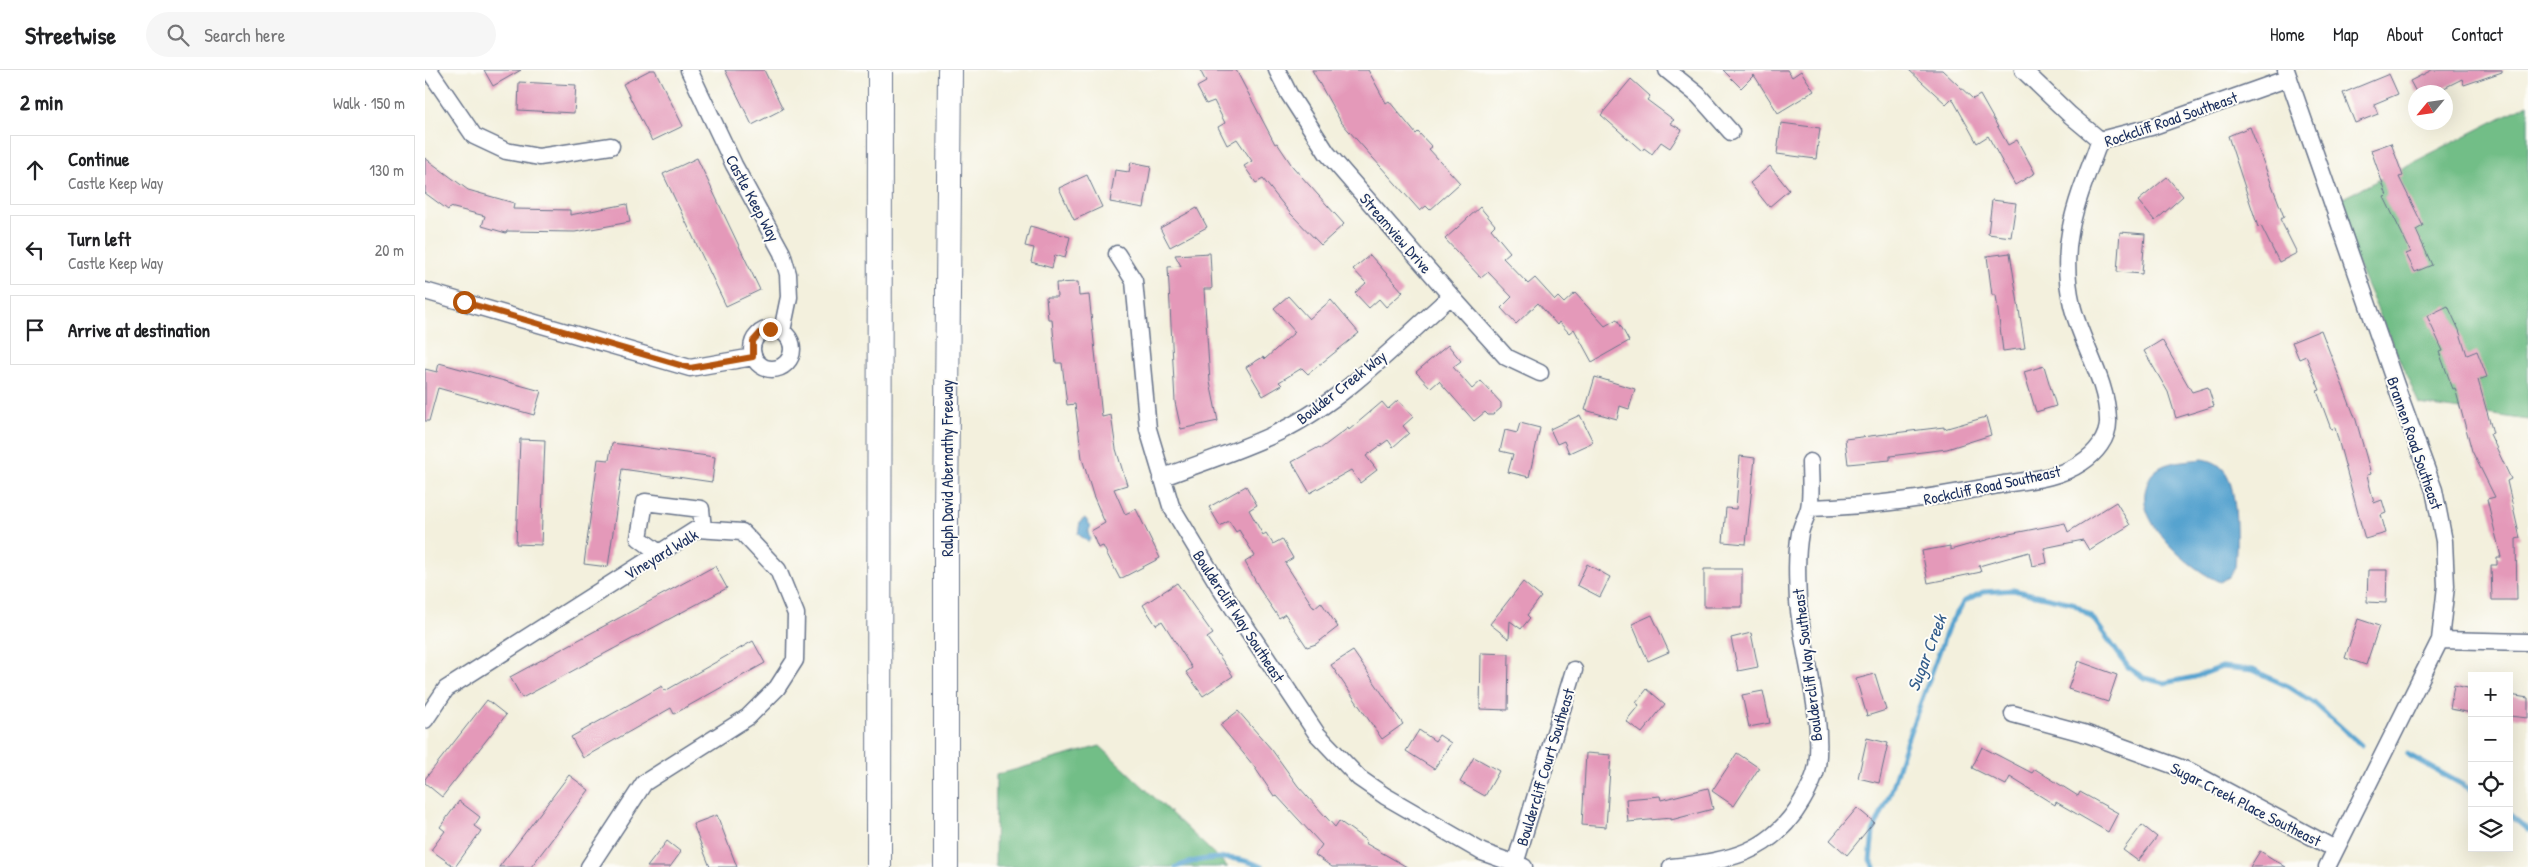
<!DOCTYPE html>
<html lang="en">
<head>
<meta charset="utf-8">
<style>
  :root { --surface:#fff; --page:#f6f6f6; --text:#202124; --muted:#757577; --line:#e0e0e0 }
  body { margin:0; font-family:"Patrick Hand",sans-serif; background:var(--page); color:var(--text) }
  .controls { position:absolute; right:15px; bottom:15px; display:grid; overflow:hidden; border-radius:0px; box-shadow:0 5px 20px #0002 }
  .controls button { width:45px; height:45px; display:grid; place-items:center; padding:0; border:0; border-bottom:1px solid var(--line); background:var(--surface); color:var(--text); font:25px sans-serif }
  .compass { position:absolute; left:1983px; top:15px; width:45px; height:45px; border-radius:50%; background:var(--surface); box-shadow:0 5px 20px #0002; rotate:241deg }
  .stop { position:absolute; width:15px; height:15px; margin:-11px; border:4px solid #b45309; border-radius:50%; background:#fff }
  .stop.end { background:#b45309; border-color:#fff; box-shadow:0 1px 5px #0008 }
  .list { margin:0; padding:0; list-style:none }
  h2 { display:flex; justify-content:space-between; align-items:center; height:65px; margin:0; padding:0 20px; font-size:21px }
  h2 small { font-size:16px; font-weight:400; color:var(--muted) }
  .list li { display:grid; grid-template-columns:32px 1fr auto; gap:15px; align-items:center; box-sizing:border-box; height:70px; margin:0 10px 10px; padding:0 10px; border:1px solid var(--line); border-radius:0px }
  .list b { display:block; font-size:19px; white-space:nowrap }
  .list p { margin:0; font-size:16px; white-space:nowrap; color:var(--muted) }
  .list em { font-size:16px; font-style:normal; color:var(--muted) }
  .icon { flex:none; width:28px; height:28px; fill:none; stroke:currentColor; stroke-width:2; stroke-linecap:round; stroke-linejoin:round }
  .map { position:relative; flex:none; width:2103px; height:797px; overflow:hidden }
  header { display:flex; align-items:center; gap:30px; box-sizing:border-box; height:70px; padding:0 25px; background:var(--surface); border-bottom:1px solid var(--line) }
  header strong { font-size:24px }
  nav { display:flex; gap:28px; margin-inline-start:auto; font-size:18px }
  .search { width:350px; height:45px; background:var(--page); display:flex; align-items:center; gap:12px; box-sizing:border-box; padding:0 18px; border-radius:28px; color:var(--muted); font-size:19px }
  main { display:flex }
  aside { flex:1; background:var(--surface) }
  .map>svg:first-child { display:block }
  .forest { fill:#72be87; stroke:#467672 }
  .water { fill:#57a3cf; stroke:#396996 }
  .lines { fill:none; stroke-linecap:round; stroke-linejoin:round }
  .stream { stroke:#57a3cf; stroke-width:5 }
  .building { fill:#e499b9 }
  .minor-casing { stroke:#67738a; stroke-width:19 }
  .highway-casing { stroke:#67738a; stroke-width:26 }
  .minor { stroke:#fff; stroke-width:16 }
  .highway { stroke:#fff; stroke-width:24 }
  .route { stroke:#b45309; stroke-width:6 }
  .labels { text-anchor:middle; stroke-width:4; stroke-linejoin:round; paint-order:stroke }
  .street-label { font-size:16px; fill:#1b2f5e; stroke:#fdfcf7 }
  .water-label { font-size:18px; font-style:italic; fill:#335d8b; stroke:#fdfcf7 }
</style>
</head>
<body>
<header>
<strong>Streetwise</strong>
<div class="search"><svg class="icon" aria-label="search" viewBox="0 0 24 24"><circle cx="10" cy="10" r="6"/><path d="M15 15l6 6"/></svg>Search here</div>
<nav><a>Home</a><a>Map</a><a>About</a><a>Contact</a></nav>
</header>
<main>
<aside>
<h2>2 min<small>Walk · 150 m</small></h2>
<ul class="list">
<li><svg class="icon" aria-label="ahead" viewBox="0 0 24 24"><path d="M12 20V5M6 11l6-6 6 6"/></svg><div><b>Continue</b><p>Castle Keep Way</p></div><em>130 m</em></li>
<li><svg class="icon" aria-label="left" viewBox="0 0 24 24"><path d="M17 20v-9H6M10 6l-5 5 5 5"/></svg><div><b>Turn left</b><p>Castle Keep Way</p></div><em>20 m</em></li>
<li><svg class="icon" aria-label="arrive" viewBox="0 0 24 24"><path d="M6 21V4h12l-3 4 3 4H6"/></svg><div><b>Arrive at destination</b></div></li>
</ul>
</aside>
<div class="map">
<svg width="2103" height="797" viewBox="0 0 2103 797">
  <rect width="100%" height="100%" fill="#fdfcf7"/>
  <filter id="ink" filterUnits="userSpaceOnUse"><feTurbulence type="fractalNoise" baseFrequency=".02" numOctaves="2"/><feDisplacementMap in="SourceGraphic" scale="10" xChannelSelector="R" yChannelSelector="G"/><feConvolveMatrix kernelMatrix="1 2 1 2 8 2 1 2 1" color-interpolation-filters="sRGB"/></filter>
  <filter id="wash" filterUnits="userSpaceOnUse"><feTurbulence type="fractalNoise" baseFrequency=".0096" numOctaves="4" result="noise"/><feDisplacementMap in="SourceGraphic" scale="20" xChannelSelector="R" yChannelSelector="G"/><feGaussianBlur stdDeviation="1.12" result="paint"/><feColorMatrix in="noise" values="0 0 0 0 0 0 0 0 0 0 0 0 0 0 0 0 0 1.4 0 .05"/><feComposite in="paint" operator="in"/></filter>
  <g filter="url(#wash)">
    <rect width="100%" height="100%" fill="#f3f0dd"/>
    <path class="forest" d="M2103,34v316l-109,-16 -88,-200z
      M675,676l128,121h-233l1,-92z"/>
    <path class="water" d="M1778,389c10,2 17,5 23,14 12,19 11,72 9,94l-6,10 -9,5c-29,-12 -85,-59 -74,-94 2,-7 4,-13 9,-17 12,-11 33,-10 48,-12z
      M660,448l6,8 -3,6 2,7 -2,3 -10,-8 2,-12z"/>
    <g class="lines">
      <path class="stream" d="M1982,684l65,36
        M2084,744l19,16
        M751,797c28,-11 59,-13 86,0
        M1449,797l-4,-7 3,-28 17,-38 13,-43 46,-126 16,-24 18,-9 30,-2 59,13 20,14 36,50 16,11 20,5 31,-6 27,-10 31,3 36,17 25,16 47,42"/>
    </g>
    <g id="blocks">
      <path class="building" d="M59,0h37l-28,16z
        M225,0h5l28,56 -31,15 -29,-57z
        M300,0h39l19,39 -31,16z
        M775,0h36l39,74 2,-1 16,24 51,57 -23,21 -31,-32 -27,-34 -7,4 -12,-17 8,-5 -15,-22 -10,6 -9,-18 7,-4 -11,-22 -8,3 -9,-17 9,-5z
        M887,0h56l18,33 3,-2 27,33 2,-2 14,15 -3,2 31,34 -30,27 -4,-4 -6,5 -79,-89z
        M1298,0h64l5,7 9,-6 13,20 -36,22 -24,-38 -13,13z
        M1484,0h33l31,29 7,-4 28,50 9,-5 18,33 -20,12 -27,-49 -11,7 -25,-45 -6,6z
        M2007,0h70v2l-38,13 -2,-6 -26,13h-20l-6,-11z
        M1964,4l9,20 -24,10 4,10 -23,9 -12,-30z
        M1206,9l19,17 -3,4 27,20 -4,3 12,7 -12,18 -9,-6 -9,12 -8,-6 -2,3 -41,-36z
        M94,12l57,3 -2,28 -56,-3z
        M1356,53l39,5 -4,31 -39,-5z
        M1825,57l34,90 -4,2 17,34 -18,9 -18,-36 -3,1 -30,-91z
        M1966,73l12,33 -4,1 24,49 -7,4 16,35 -17,7 -9,-18 5,-2 -27,-55 3,-1 -16,-46z
        M0,88l43,32 46,13 -1,6 57,1v5l57,-11 3,18 -55,10 -68,-1 -1,2 -24,-7 3,-10 -35,-9 -2,3 -23,-17z
        M272,88l63,132 -34,16 -63,-132z
        M706,92l20,4 -7,42 -34,-6 5,-32 14,2z
        M1345,96l19,24 -20,17 -19,-24z
        M662,105l15,32 -28,13 -15,-32z
        M1742,107l16,19 -28,25 -17,-20z
        M1567,130l24,3 -5,34 -23,-3z
        M1055,137l15,18 -4,4 19,23 -7,6 25,26 7,-6 20,22 3,-3 6,6 11,-10 30,33 12,-7 12,22 -37,21 -18,-33 -5,4 -10,-11 -2,3 -19,-22 -22,21 -15,-16 11,-11 -24,-25 -7,6 -36,-39z
        M772,138l10,19 -37,20 -10,-19z
        M605,156l40,11 -5,21 -10,-3 -3,13 -21,-6 3,-14 -9,-2z
        M1695,162l25,2 -3,40 -25,-2z
        M785,183l2,36h-8l6,93 8,39 -37,8 -6,-27 -7,-135 13,-1 -6,-11z
        M1585,183l15,95 -22,3 -7,-56h-4l-5,-39z
        M945,185l33,37 -17,15 -7,-8 -10,9 -14,-15 11,-10 -13,-14z
        M653,212l1,14 10,-1 13,122 9,-2 5,34 11,36 -13,4 11,25 11,-5 24,49 -40,21 -17,-33 -5,2 -7,-17 14,-8 -12,-28 -11,-37 -7,-54 -8,1 -5,-42h-6l-4,-44h-4l-2,-22h11l-1,-14z
        M863,226l21,23 22,-19 28,33 -51,41 -6,-6 -23,14 3,3 -19,11 -17,-29 17,-10 2,2 30,-27 -21,-24z
        M2023,236l11,24 8,25 10,-4 10,26 -9,3 15,53 -3,1 21,45 -4,2 13,57 -4,1 1,61h-25l-1,-35h6v-8h4l-14,-58 8,-2 -23,-46 -17,-63 -2,1 -14,-37 4,-1 -16,-35z
        M1896,260l35,90 15,54 -4,1 7,28 8,-3 4,13 -5,2 5,18 -21,6 -30,-111 -4,1 -14,-38 3,-1 -14,-34 -7,3 -7,-17z
        M1737,270l30,52 16,-5 6,19 -38,12 -8,-26 -24,-41z
        M1023,275l13,16 -8,6 19,22 9,-8 20,22v5l-8,7h-5l-3,-3 -11,9 -35,-40 -8,7 -15,-16z
        M14,293l102,28 -7,24 -96,-27 -9,33h-4v-52l12,3z
        M1619,296l12,40 -20,6 -12,-40z
        M1170,307l40,12 -6,20 -9,-3 -3,13 -32,-9z
        M973,330l15,17 -10,9 6,7 -16,14 -5,-7 -22,16 11,14 -17,13 -9,-13 -41,23 -18,-31 27,-15 1,2 28,-21 1,2 33,-28 6,7z
        M1155,345l13,27 -24,11 -5,-12 -7,3 -7,-15z
        M1561,347l5,18 -44,14 -57,7v4l-42,4 -3,-25 99,-12v2z
        M1095,353l20,5 -11,49 -21,-5 5,-18 -13,-3 5,-21 12,3z
        M95,369l25,1 -4,105 -25,-1z
        M187,373l103,14 -3,25 -90,-13 -14,98 -24,-3 14,-105 11,1z
        M1315,386l15,2 -9,86 -23,-2 3,-34 10,1z
        M821,416l11,19 -8,5 14,25 3,-2 7,11 9,-5 11,19 -8,5 29,45 7,-6 17,25 -22,17 -9,3 -22,-33 -6,4 -17,-25 -17,-31 10,-6 -16,-26 -3,2 -7,-11 -9,5 -11,-19z
        M1691,432l14,23 -41,25 -6,-10 -39,8 3,15 -15,3 -3,-14 -50,14 2,6 -53,11 -6,-32 28,-5v4l54,-15 61,-12 3,9z
        M1162,494l23,13 -10,20 -23,-12z
        M290,496l12,22 -205,110 -12,-21z
        M1279,499h38v38h-38z
        M1943,500h19l-1,33 -19,-1z
        M1098,512l18,15 -14,18 3,3 -9,11 -11,-8 -1,18 -19,-15z
        M752,513l36,51 -6,4 26,38 -30,20 -17,-24 6,-4 -30,-47 -6,4 -13,-20z
        M1227,545l17,37 -21,9 -16,-37z
        M1933,549l21,7 -13,39 -21,-7z
        M1326,563l7,34 -20,4 -7,-33z
        M328,571l12,22 -91,51 -3,-6 -88,50 -12,-21 91,-51 3,5z
        M928,581l50,73 -21,15 -51,-74z
        M1056,583l28,1 -1,56 -28,-1z
        M1653,591l39,14 -9,27 -40,-13z
        M1450,604l11,36 -19,6 -11,-37z
        M2029,615l18,4v24l-22,-4z
        M1222,619l18,15 -23,29 -16,-12 13,-16 -3,-2z
        M1338,621l7,32 -21,4 -7,-32z
        M2085,625l18,3v20l-19,-2z
        M62,630l19,15 -64,82 -17,-14v-4z
        M813,641l34,39 26,36 37,41 4,-6 28,20 -2,2 42,24h-75l-17,-12 7,-10 -46,-50 -2,1 -21,-31 -33,-40z
        M994,660l16,11 4,-6 12,8 -17,26 -28,-18z
        M1442,668l21,5 -9,40 -21,-5z
        M1557,677l50,26 3,-4 43,27 2,-4 38,21 -10,19 -52,-30 -1,3 -45,-28 -4,8 -34,-17z
        M1161,683l25,2 -5,72 -24,-2z
        M1312,683l22,15 -25,38 -22,-15z
        M1049,687l25,14 -14,25 -25,-14z
        M144,705l20,15 -58,77h-32z
        M1283,718l5,21 -42,11v-2l-43,4 -2,-23 34,-3 1,4z
        M34,731l21,16 -6,9 7,5 -26,36 -24,-17 14,-19 -5,-4z
        M1432,738l17,14 -27,33 -17,-15z
        M292,745l20,52h-27l-17,-43z
        M1717,755l15,12 -19,24 -15,-11z
        M242,771l14,11 -11,15h-23z
        M1835,781l26,16h-36z"/>
    </g>
  </g>
  <g filter="url(#ink)">
    <use href="#blocks" fill-opacity="0" stroke="#67738a" stroke-width="1"/>
    <g class="lines">
      <g class="minor-casing">
        <path id="minor" d="M4,0l45,66 32,15 33,6 72,-11
          M264,0l45,95 48,88 6,21 1,23 -7,34
          M852,0l12,24 38,59 124,143 55,61 34,16
          M1242,0l31,25 33,37
          M1598,0l47,45 30,25
          M1861,0l114,327 34,93 10,51 2,45 -6,54 -113,227
          M1675,70l51,-13 138,-49
          M692,184l17,27 14,148 23,77 53,88 93,140 42,44 26,18 97,56 42,15
          M0,221l265,77 63,-11
          M327 279a20 20 0 1 1 40 0a20 20 0 1 1-40 0Z
          M736,408c39,-15 82,-28 120,-47 62,-30 119,-90 170,-135
          M1384,438c70,-2 127,-11 195,-24 26,-4 55,-6 77,-21 14,-9 28,-25 27,-43 -1,-40 -27,-77 -36,-115 -15,-63 7,-109 28,-165
          M234,483l-20,-15 6,-36 56,7 2,20
          M2015,570l88,2
          M1588,644l74,20 102,37 146,78
          M0,650l21,-31 251,-160 45,3 36,38 18,44 -1,46 -18,28 -29,29 -104,66 -55,84
          M1090,794l59,-194
          M1246,797c56,-5 101,-14 131,-66 6,-10 13,-24 15,-35 7,-52 -15,-114 -19,-165 -1,-23 -2,-46 2,-68 2,-9 7,-17 9,-25 3,-15 1,-31 1,-46"/>
      </g>
      <g class="highway-casing">
        <path id="highway" d="M454,797l1,-797
          M521,797v-350l4,-447"/>
      </g>
      <use href="#minor" class="minor"/>
      <use href="#highway" class="highway"/>
    </g>
  </g>
  <g class="lines" filter="url(#ink)">
    <path class="route" d="M39,232l226,66 63,-11v-16l8,-9 9,-3"/>
  </g>
  <g class="labels">
    <g class="street-label">
      <text transform="translate(1746 49) rotate(-19)" y="6">Rockcliff Road Southeast</text>
      <text transform="translate(328 128) rotate(62)" y="6">Castle Keep Way</text>
      <text transform="translate(971 163) rotate(49)" y="6">Streamview Drive</text>
      <text transform="translate(916 317) rotate(-38)" y="6">Boulder Creek Way</text>
      <text transform="translate(1990 373) rotate(71)" y="6">Brannen Road Southeast</text>
      <text transform="translate(522 398) rotate(-90)" y="6">Ralph David Abernathy Freeway</text>
      <text transform="translate(1567 415) rotate(-12)" y="6">Rockcliff Road Southeast</text>
      <text transform="translate(236 484) rotate(-31)" y="6">Vineyard Walk</text>
      <text transform="translate(814 546) rotate(57)" y="6">Bouldercliff Way Southeast</text>
      <text transform="translate(1382 595) rotate(-97)" y="6">Bouldercliff Way Southeast</text>
      <text transform="translate(1120 697) rotate(-73)" y="6">Bouldercliff Court Southeast</text>
      <text transform="translate(1821 734) rotate(27)" y="6">Sugar Creek Place Southeast</text>
    </g>
    <g class="water-label">
      <text transform="translate(1502 583) rotate(-69)" y="6">Sugar Creek</text>
    </g>
  </g>
</svg>
<div class="controls">
<button>+</button>
<button>−</button>
<button><svg class="icon" aria-label="locate" viewBox="0 0 24 24"><circle cx="12" cy="12" r="6"/><path d="M12 2v4M12 18v4M2 12h4M18 12h4"/></svg></button>
<button><svg class="icon" aria-label="layers" viewBox="0 0 24 24"><path d="M12 4l9 5-9 5-9-5zM3 14l9 5 9-5"/></svg></button>
</div>
<svg class="compass" viewBox="-18 -18 36 36"><path d="M0-13l5 13h-10z" fill="#e53935"/><path d="M0 13l5-13h-10z" fill="#757577"/></svg>
<div class="stop" style="left:39px;top:232px"></div>
<div class="stop end" style="left:345px;top:259px"></div>
</div>
</main>
</body>
</html>
